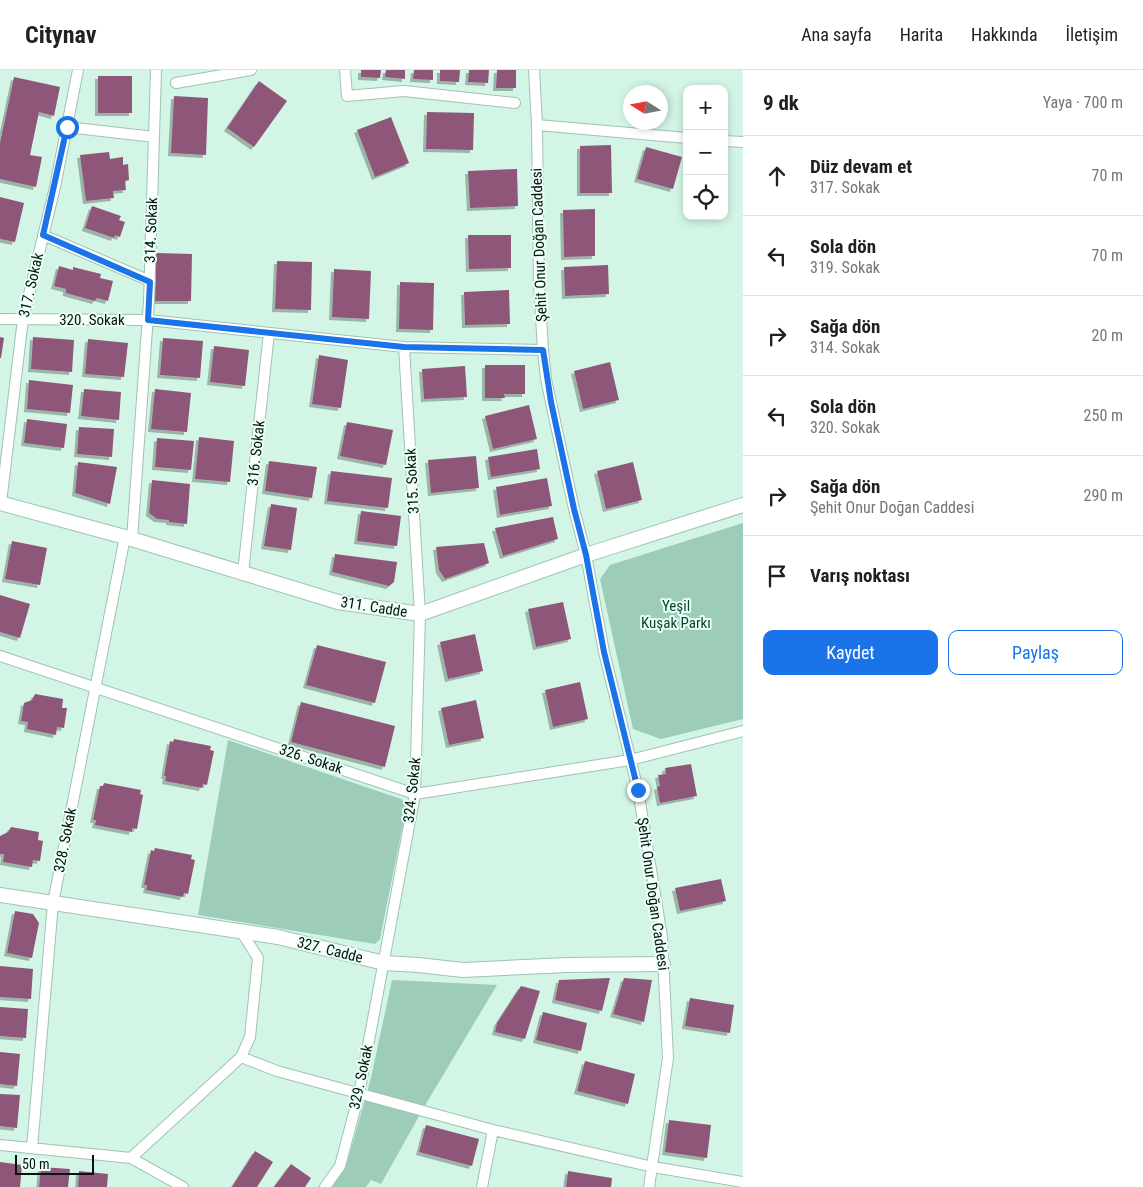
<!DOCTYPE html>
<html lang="tr">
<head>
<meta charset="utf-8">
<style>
  :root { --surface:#fff; --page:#f2f2f2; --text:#202124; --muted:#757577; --line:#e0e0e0; --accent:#1a73e8 }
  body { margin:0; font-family:"Roboto Condensed",sans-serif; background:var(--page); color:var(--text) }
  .controls { position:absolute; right:15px; top:15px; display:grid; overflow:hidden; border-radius:10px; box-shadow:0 2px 8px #0003 }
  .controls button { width:45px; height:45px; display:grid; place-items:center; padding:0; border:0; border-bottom:1px solid var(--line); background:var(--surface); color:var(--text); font:25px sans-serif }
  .compass { position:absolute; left:623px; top:15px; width:45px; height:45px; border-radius:50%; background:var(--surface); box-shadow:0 2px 8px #0003; rotate:281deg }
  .scale { position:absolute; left:15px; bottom:12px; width:79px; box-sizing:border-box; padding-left:5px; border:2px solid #07130e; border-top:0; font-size:14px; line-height:18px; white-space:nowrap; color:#07130e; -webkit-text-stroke:4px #eafff5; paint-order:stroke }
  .stop { position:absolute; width:15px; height:15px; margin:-11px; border:4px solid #1a73e8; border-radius:50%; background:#fff }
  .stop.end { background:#1a73e8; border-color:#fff; box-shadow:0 1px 5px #0008 }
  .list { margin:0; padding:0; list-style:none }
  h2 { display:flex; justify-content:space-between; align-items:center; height:65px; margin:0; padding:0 20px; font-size:21px }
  h2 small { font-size:16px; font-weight:400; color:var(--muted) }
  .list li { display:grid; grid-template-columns:32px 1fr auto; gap:15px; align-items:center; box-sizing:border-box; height:80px; padding:0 20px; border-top:1px solid var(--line) }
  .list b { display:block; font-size:19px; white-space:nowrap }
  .list p { margin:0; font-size:16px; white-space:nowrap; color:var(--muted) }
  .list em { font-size:16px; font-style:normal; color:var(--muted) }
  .actions { display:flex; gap:10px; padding:15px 20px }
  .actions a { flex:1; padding:11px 0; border:1px solid var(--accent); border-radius:10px; text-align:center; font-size:18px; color:var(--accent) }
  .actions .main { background:var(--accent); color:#fff }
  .icon { flex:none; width:28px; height:28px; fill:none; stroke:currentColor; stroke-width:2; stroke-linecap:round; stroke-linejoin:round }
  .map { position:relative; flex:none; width:743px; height:1117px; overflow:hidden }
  header { display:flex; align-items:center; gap:30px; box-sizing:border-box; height:70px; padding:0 25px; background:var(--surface); border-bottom:1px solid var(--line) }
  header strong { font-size:24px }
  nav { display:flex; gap:28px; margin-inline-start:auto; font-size:18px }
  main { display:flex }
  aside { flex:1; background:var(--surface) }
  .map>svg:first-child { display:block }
  .green { fill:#9dccb8 }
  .building { fill:#8e5778; filter:url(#shadow) }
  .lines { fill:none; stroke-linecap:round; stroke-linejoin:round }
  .street-casing { stroke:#a1c2b3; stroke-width:12 }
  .secondary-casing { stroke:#a1c2b3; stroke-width:16 }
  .street { stroke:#fff; stroke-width:10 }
  .secondary { stroke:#fff; stroke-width:14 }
  .route { stroke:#1a73e8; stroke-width:6 }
  .labels { text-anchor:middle; stroke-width:4; stroke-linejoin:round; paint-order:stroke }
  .street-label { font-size:15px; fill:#07130e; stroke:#eafff5 }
  .park-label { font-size:15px; fill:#074532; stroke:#eafff5 }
</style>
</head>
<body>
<header>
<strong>Citynav</strong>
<nav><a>Ana sayfa</a><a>Harita</a><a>Hakkında</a><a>İletişim</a></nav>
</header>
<main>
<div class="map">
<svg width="743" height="1117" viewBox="0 0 743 1117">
  <defs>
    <filter id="shadow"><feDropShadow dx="-3" dy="3" stdDeviation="0" flood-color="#0004"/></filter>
  </defs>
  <rect width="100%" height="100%" fill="#d3f5e5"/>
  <path class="green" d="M743,453v196l-82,20 -28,-10 -33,-150 10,-14z
    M228,670l173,59 4,3 1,7 -26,130 -5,5 -177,-29z
    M392,910l105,5 -70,117 -46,82 -10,-4 -5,7h-34l15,-24 24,-85z"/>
  <path class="building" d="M361,0h20l-1,8 -19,-1z
    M386,0h19v9l-20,-2z
    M414,0h19v10l-20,-1z
    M440,0h20l-1,12 -19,-1z
    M469,0h20l-1,13 -20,-1z
    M497,0h19v18h-20z
    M98,6h34v37h-34z
    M14,7l46,10 -6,29 -15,-4 -9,43 12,2 -6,30 -36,-8v-36z
    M259,11l28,20 -33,46 -27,-19z
    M174,26l34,2 -2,57 -35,-2z
    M427,42l47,1 -1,37 -47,-1z
    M391,47l18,46 -34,14 -18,-47z
    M611,75l1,48h-32v-47z
    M646,77l36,10 -9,32 -36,-10z
    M109,82l1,7 13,-2v8l5,-1 1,16 -4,1 1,9 -13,1 1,7 -28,3 -6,-46z
    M517,99l1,37 -48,2 -2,-37z
    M0,127l24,6 -9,39 -15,-3z
    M92,136l29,10 -2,4 6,2 -5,15 -5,-2 -1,3 -29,-10z
    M595,139v47l-31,1 -1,-47z
    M468,165h43v33l-42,1z
    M156,183l36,1 -1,47h-36z
    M277,191l35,1 -1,48 -36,-1z
    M608,195l1,29 -44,2 -1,-29z
    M59,196l14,4v-3l28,7 -1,4 13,3 -5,20 -11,-3 -2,3 -29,-8v-4l-12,-3z
    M334,199l37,2 -2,48 -37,-2z
    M400,212l34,1 -1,47 -34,-1z
    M509,220l1,34 -45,1 -1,-33z
    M0,267l4,1 -3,20h-1z
    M33,267l41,3 -2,32 -41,-3z
    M163,268l40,3 -3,37 -40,-3z
    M88,269l40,4 -4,34 -39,-3z
    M214,276l35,4 -4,36 -35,-4z
    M319,285l29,5 -7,48 -29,-4z
    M610,292l9,38 -36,9 -9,-38z
    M485,295h40v29h-21l1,4h-20z
    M465,296l2,31 -43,2 -2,-30z
    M29,310l44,5 -3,28 -43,-4z
    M84,319l37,3 -2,28 -38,-4z
    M155,319l36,4 -4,39 -36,-3z
    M529,335l8,34 -44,10 -8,-33z
    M27,349l40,5 -3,24 -40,-5z
    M347,352l46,8 -7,35 -46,-9z
    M79,357l35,2 -2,28 -35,-3z
    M199,367l35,4 -4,41 -35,-3z
    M157,368l37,3 -3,29 -36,-3z
    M537,379l3,20 -49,8 -3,-20z
    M476,386l3,32 -48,5 -3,-33z
    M269,391l48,6 -5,31 -47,-7z
    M78,392l39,5 -7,37 -35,-11z
    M633,392l9,38 -36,9 -9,-38z
    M331,401l61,7 -4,30 -61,-7z
    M547,408l5,28 -52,9 -4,-28z
    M152,410l38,4 -3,40 -18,-2v-2l-12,-1 -8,-6z
    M271,434l26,4 -6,42 -27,-4z
    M361,441l40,5 -4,30 -40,-5z
    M553,447l5,22 -55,17 -8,-28z
    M12,471l35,7 -7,37 -35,-6z
    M484,473l5,20 -44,16 -6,-9 -3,-23z
    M335,484l62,8 -3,20 -5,4 -57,-14z
    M0,525l30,9 -10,34 -20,-6z
    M563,532l8,37 -35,8 -8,-38z
    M475,564l8,37 -35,8 -8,-37z
    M317,575l69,17 -11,41 -69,-18z
    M580,612l8,37 -35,8 -8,-37z
    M35,624l28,5 -1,9h5l-3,20 -7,-1 -1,8 -29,-6 1,-7 -7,-1 3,-18 8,-3z
    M476,630l8,38 -35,7 -8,-37z
    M301,632l94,24 -10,41 -94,-25z
    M174,669l37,7 -1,4 4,1 -7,34 -4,-1 -1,4 -37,-7 1,-5h-2l6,-35 3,1z
    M691,694l6,32 -37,7 -3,-16 3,-1 -2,-11 8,-1 -1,-6z
    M104,713l37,7 -1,4 3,1 -6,34 -5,-1v4l-37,-7 1,-5h-3l7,-34h3z
    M11,757l28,5 -1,8 5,1 -3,20 -7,-1 -1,7 -29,-5 1,-8h-4v-18l8,-4z
    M155,778l37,7 -1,4 4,1 -7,34 -4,-1 -1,4 -37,-7 1,-5h-3l7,-35 3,1z
    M721,809l5,22 -46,10 -5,-23z
    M15,841l18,3 6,9 -7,35 -25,-5z
    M0,896l33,3 -2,30 -31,-2z
    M610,908l-8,33 -47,-11 4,-20z
    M624,908l28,2 -8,42 -31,-8z
    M521,916l19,5 -15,48 -30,-7 2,-9z
    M690,928l44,7 -4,28 -45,-7z
    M0,937l28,2 -2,29 -26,-2z
    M543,942l44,11 -6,28 -45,-11z
    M0,982l20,2 -3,32 -17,-2z
    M585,991l50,13 -7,30 -51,-13z
    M0,1024l20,1 -3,33 -17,-2z
    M669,1050l42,5 -4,33 -42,-6z
    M426,1055l53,14 -7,27 -53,-14z
    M255,1081l18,11 -16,25h-25z
    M0,1092l22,3 -2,22h-20z
    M291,1094l20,14 -6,9h-31z
    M41,1097l29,2 -2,18h-29z
    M79,1101l29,3 -1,13h-29z
    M568,1101l44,7 -1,9h-45z"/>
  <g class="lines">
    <g class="street-casing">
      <path id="street" d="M345,0l2,26 57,-5 111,12
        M534,0l3,55 2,158 4,67 3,29 28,130 12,46 18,97 34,138 24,147 6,121 -19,129
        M176,13l75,-13
        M537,55l150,13
        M67,57l87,10
        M724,71l19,1
        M43,165l107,46
        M0,249l148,1 256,27 139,3
        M1,433l22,-184 32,-132 23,-117
        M132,469l17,-238 7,-231
        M243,503l26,-240
        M0,586l415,138 215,-34 113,-29
        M241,987l9,-20 8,-79 -17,-27
        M0,1075l131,13 52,29
        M32,1078l21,-245 72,-366
        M131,1088l110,-101 36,14 216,59 160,37 90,15
        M325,1117l15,-21 19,-72 56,-300 5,-180 -16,-267
        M482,1117l11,-57"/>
    </g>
    <g class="secondary-casing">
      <path id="secondary" d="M0,433l125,34 213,65 82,12 166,-59 157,-50
        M0,825l278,42 106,26 34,2 45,5 104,-5 96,-1"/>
    </g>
    <use href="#street" class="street"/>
    <use href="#secondary" class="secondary"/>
  </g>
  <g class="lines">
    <path class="route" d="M67,57l-24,108 107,47 -2,38 256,27 139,3 8,52 23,107 12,46 18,97 34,138"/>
  </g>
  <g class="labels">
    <g class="street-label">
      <text transform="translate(151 160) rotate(-88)" y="5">314. Sokak</text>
      <text transform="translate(539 175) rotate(-92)" y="5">Şehit Onur Doğan Caddesi</text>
      <text transform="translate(31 215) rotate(-77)" y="5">317. Sokak</text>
      <text x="92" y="255">320. Sokak</text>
      <text transform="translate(256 383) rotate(-84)" y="5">316. Sokak</text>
      <text transform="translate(412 411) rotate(-93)" y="5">315. Sokak</text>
      <text transform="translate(374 537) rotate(9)" y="5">311. Cadde</text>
      <text transform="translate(311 689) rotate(18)" y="5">326. Sokak</text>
      <text transform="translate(412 720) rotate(-84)" y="5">324. Sokak</text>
      <text transform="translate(65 770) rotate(-79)" y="5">328. Sokak</text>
      <text transform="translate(653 824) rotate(82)" y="5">Şehit Onur Doğan Caddesi</text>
      <text transform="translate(330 880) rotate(14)" y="5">327. Cadde</text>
      <text transform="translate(361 1007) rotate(-78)" y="5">329. Sokak</text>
    </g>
    <g class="park-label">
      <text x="676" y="541">Yeşil<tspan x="676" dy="17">Kuşak Parkı</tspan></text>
    </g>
  </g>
</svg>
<div class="controls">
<button>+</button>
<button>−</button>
<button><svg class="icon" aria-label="locate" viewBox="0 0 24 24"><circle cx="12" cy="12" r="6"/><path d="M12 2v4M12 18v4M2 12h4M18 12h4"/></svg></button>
</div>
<svg class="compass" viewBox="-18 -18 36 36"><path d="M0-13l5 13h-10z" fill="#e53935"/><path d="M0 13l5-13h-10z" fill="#757577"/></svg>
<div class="scale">50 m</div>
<div class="stop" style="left:67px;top:57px"></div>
<div class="stop end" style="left:638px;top:720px"></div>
</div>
<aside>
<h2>9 dk<small>Yaya · 700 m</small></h2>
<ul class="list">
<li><svg class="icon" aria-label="ahead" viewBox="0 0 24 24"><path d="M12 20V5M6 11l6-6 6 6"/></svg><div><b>Düz devam et</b><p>317. Sokak</p></div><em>70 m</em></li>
<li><svg class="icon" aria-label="left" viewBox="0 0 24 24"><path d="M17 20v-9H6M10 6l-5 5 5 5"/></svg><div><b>Sola dön</b><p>319. Sokak</p></div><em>70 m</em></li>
<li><svg class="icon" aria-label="right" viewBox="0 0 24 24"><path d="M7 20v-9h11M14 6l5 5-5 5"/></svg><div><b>Sağa dön</b><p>314. Sokak</p></div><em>20 m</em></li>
<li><svg class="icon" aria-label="left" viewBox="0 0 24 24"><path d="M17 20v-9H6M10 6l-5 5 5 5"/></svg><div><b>Sola dön</b><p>320. Sokak</p></div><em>250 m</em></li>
<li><svg class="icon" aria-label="right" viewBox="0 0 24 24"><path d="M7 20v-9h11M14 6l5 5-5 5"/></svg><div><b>Sağa dön</b><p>Şehit Onur Doğan Caddesi</p></div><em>290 m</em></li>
<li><svg class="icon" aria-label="arrive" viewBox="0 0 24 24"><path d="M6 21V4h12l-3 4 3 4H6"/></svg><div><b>Varış noktası</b></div></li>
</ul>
<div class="actions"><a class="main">Kaydet</a><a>Paylaş</a></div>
</aside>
</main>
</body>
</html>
